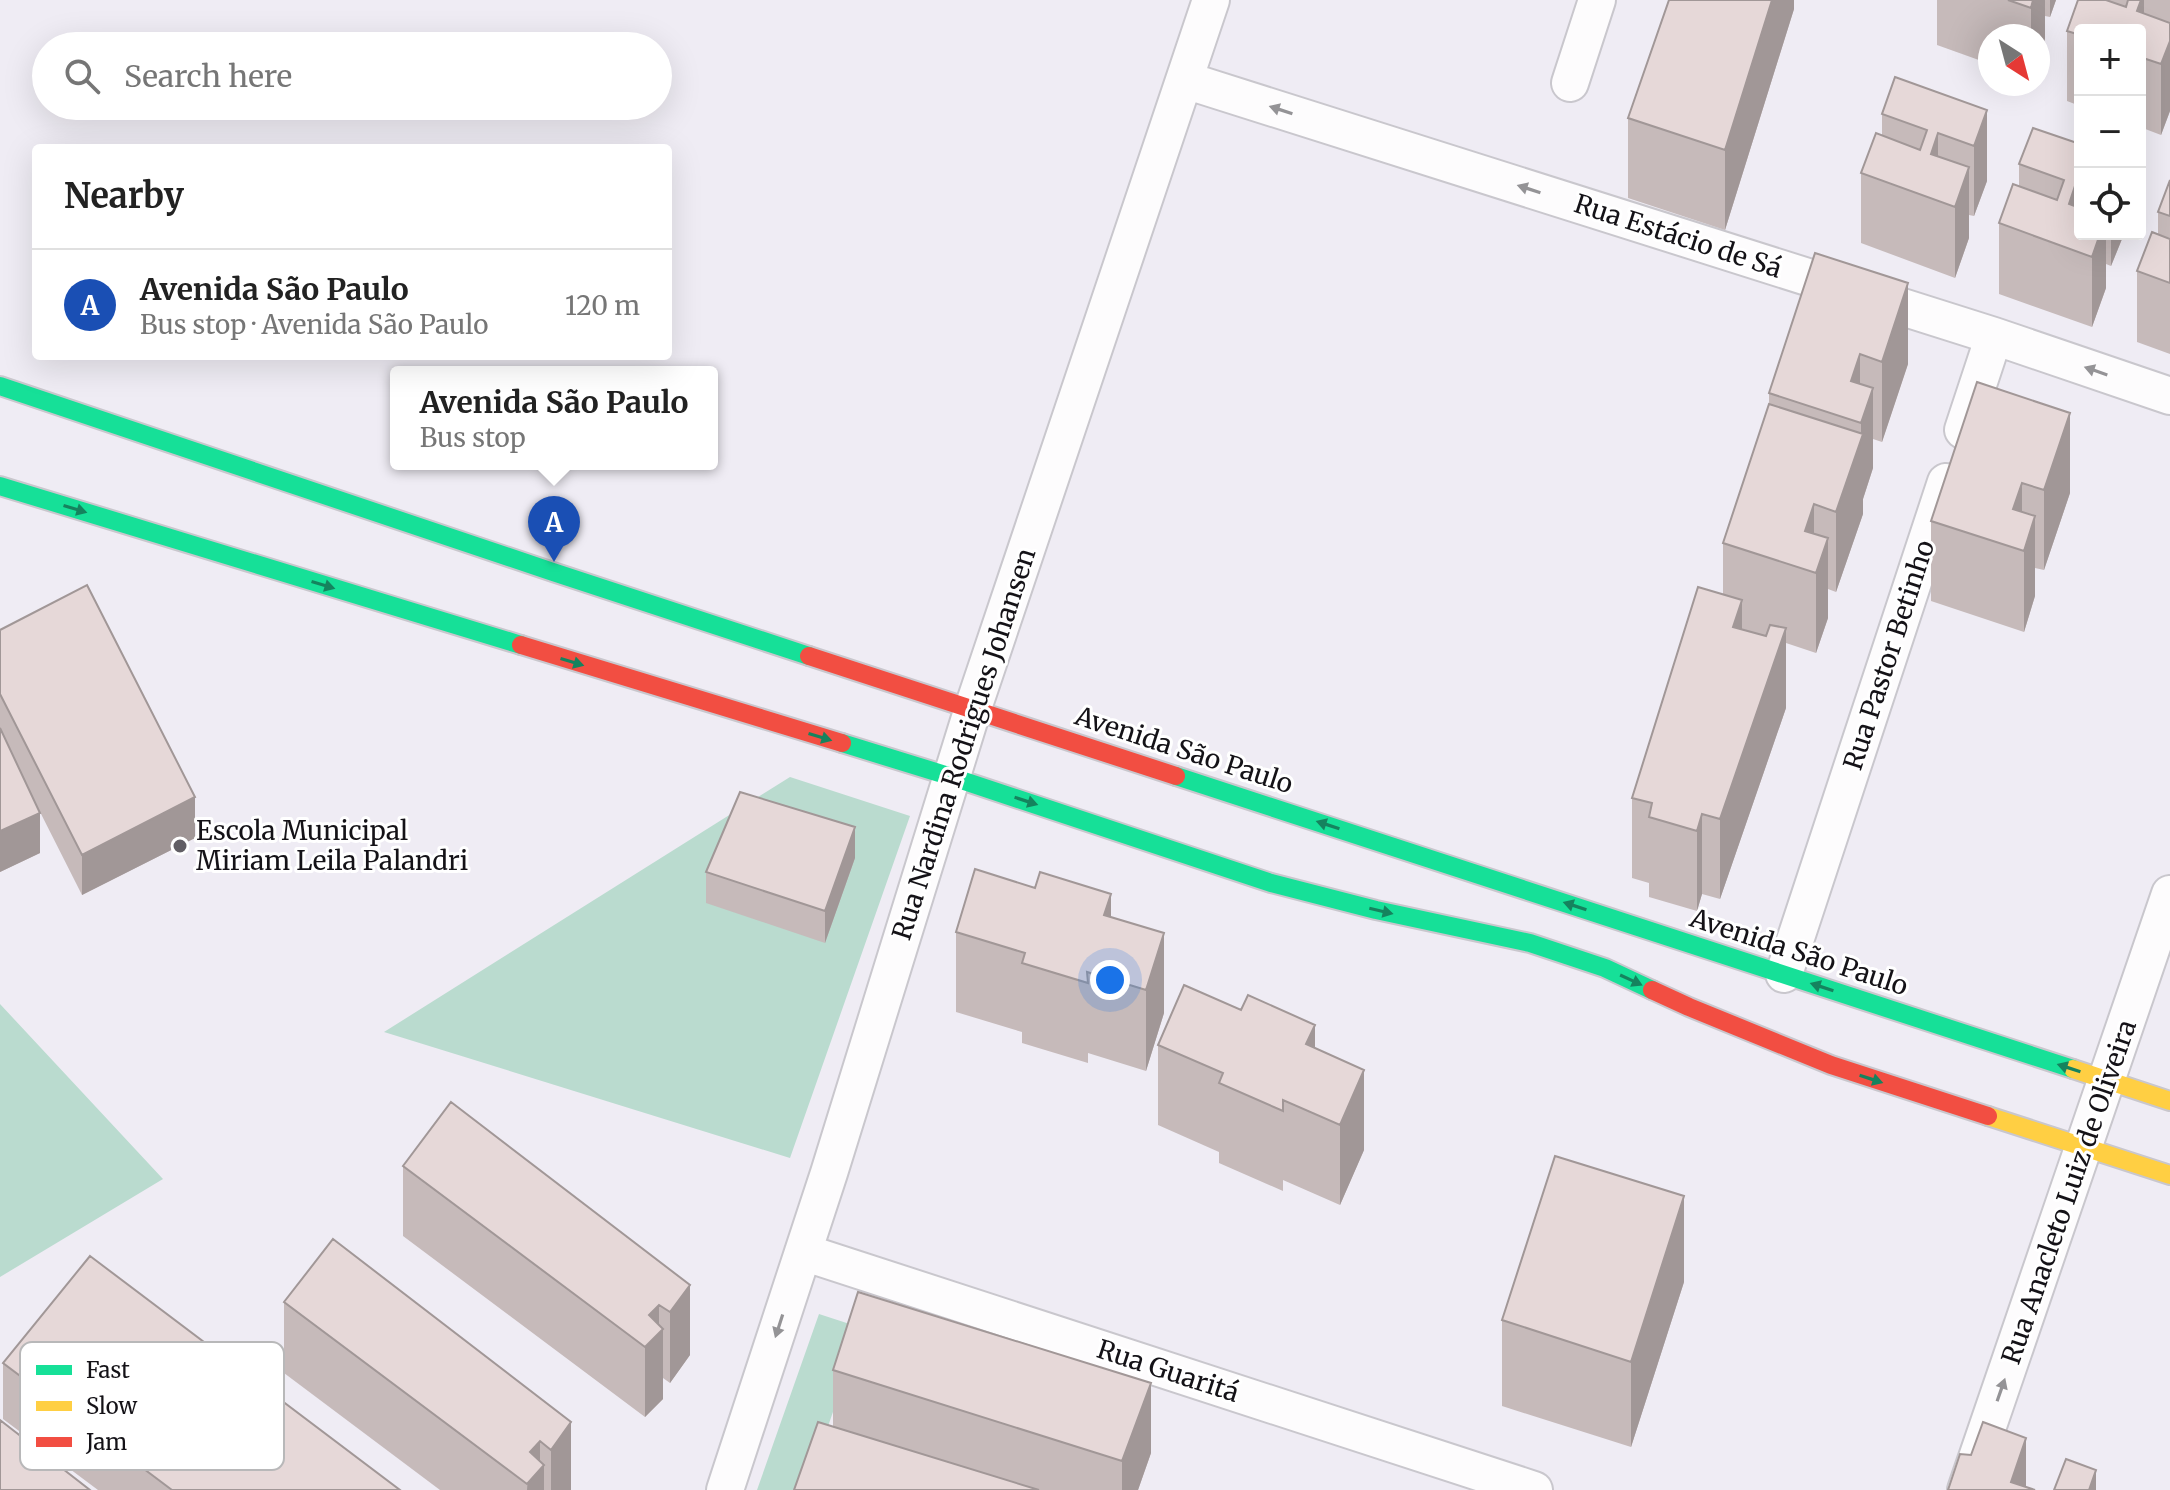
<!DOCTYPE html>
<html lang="en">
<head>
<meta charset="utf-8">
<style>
  :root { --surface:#fff; --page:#f6f6f6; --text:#222; --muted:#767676; --line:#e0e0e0; --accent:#615e64 }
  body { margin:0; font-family:Merriweather,serif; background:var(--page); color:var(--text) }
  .controls { position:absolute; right:24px; top:24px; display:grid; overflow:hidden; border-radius:8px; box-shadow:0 8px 32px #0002 }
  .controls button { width:72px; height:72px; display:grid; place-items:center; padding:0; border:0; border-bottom:2px solid var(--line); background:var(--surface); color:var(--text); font:40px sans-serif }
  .compass { position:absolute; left:1978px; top:24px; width:72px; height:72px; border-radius:50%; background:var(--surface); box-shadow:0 8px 32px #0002; rotate:144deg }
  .you { position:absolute; left:1110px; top:980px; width:28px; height:28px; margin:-20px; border:6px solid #fff; border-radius:50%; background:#1a73e8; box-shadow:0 0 0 12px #1a73e833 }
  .badge { display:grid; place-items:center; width:52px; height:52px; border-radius:50%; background:var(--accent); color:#fff; font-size:26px; font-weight:700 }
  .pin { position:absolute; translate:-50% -66px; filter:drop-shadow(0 2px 4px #0008) }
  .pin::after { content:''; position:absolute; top:42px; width:28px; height:24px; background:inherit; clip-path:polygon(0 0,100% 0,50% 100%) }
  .popup { position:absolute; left:390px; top:366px; width:328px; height:104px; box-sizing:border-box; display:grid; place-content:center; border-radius:8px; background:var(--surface); filter:drop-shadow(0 2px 6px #0005); font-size:26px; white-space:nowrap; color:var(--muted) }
  .popup b { font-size:30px; color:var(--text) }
  .popup::after { content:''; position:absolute; left:50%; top:100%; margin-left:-16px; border:16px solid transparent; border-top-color:var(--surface) }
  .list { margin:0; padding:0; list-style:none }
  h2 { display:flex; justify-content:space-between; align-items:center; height:104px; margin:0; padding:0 32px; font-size:34px }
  h2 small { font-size:26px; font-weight:400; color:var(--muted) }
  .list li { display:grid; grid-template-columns:52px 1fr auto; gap:24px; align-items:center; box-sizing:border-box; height:112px; padding:0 32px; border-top:2px solid var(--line) }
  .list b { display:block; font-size:30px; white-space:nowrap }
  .list p { margin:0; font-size:26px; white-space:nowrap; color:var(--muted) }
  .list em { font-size:26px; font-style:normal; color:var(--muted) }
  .icon { flex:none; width:44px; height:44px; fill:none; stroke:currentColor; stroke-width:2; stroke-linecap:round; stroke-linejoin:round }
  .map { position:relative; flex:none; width:2170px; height:1490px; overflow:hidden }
  .search { position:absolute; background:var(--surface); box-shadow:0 8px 32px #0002; left:32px; top:32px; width:640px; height:88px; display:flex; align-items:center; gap:20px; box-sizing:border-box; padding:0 28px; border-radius:44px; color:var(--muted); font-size:30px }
  .panel { position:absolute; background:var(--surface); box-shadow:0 8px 32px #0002; left:32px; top:144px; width:640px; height:216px; border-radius:8px }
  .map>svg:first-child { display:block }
  .green { fill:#badbcf }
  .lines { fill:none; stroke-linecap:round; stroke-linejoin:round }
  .street-casing { stroke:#c9c7cd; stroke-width:40 }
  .fast-casing { stroke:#c9c7cd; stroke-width:22 }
  .slow-casing { stroke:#c9c7cd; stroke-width:22 }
  .jam-casing { stroke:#c9c7cd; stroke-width:22 }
  .street { stroke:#fdfcfd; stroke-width:36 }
  .fast { stroke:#16e098; stroke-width:18 }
  .slow { stroke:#ffcf43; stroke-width:18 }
  .jam { stroke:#f24e42; stroke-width:18 }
  .wall { fill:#c6baba }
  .shaded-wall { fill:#a19797 }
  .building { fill:#e6d8d8; stroke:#a19797; stroke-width:2 }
  .oneway { fill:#949396 }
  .oneway2 { fill:#15835e }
  .poi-dot { fill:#615e64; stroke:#fff; stroke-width:3 }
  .labels { text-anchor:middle; stroke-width:6; stroke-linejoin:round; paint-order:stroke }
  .street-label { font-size:26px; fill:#141217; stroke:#fff }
  .poi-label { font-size:26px; fill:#141217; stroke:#fff; text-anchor:start }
  .key { fill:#fff; stroke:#b8b8b9; stroke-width:2 }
  .key-label { font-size:22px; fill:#141217 }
</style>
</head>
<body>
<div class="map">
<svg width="2170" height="1490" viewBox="0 0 2170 1490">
  <rect width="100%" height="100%" fill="#efecf4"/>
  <path class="green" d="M790,777l120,39 -120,342 -406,-126z
    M0,1004l163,175 -163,98z
    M819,1314l43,14 -56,162h-49z"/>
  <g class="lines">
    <g class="street-casing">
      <path id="street" d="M1185,80l809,256 176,60
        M1570,83l27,-83
        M1963,430l31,-94
        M1784,974l162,-492
        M803,1252l731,238
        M725,1490l104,-317 144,-465 238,-708
        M1966,1490l204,-596"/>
    </g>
    <g class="fast-casing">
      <path id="fast" d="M0,386l553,186 256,84
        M0,486l521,159
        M842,743l110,34 319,106 105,27 154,33 75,25 47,22
        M1176,776l897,293"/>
    </g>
    <g class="slow-casing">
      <path id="slow" d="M2073,1069l97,32
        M1988,1116l182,59"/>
    </g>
    <g class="jam-casing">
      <path id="jam" d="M521,645l321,98
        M809,656l367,120
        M1652,990l37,17 142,58 157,51"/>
    </g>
    <use href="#street" class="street"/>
    <use href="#fast" class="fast"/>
    <use href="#slow" class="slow"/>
    <use href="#jam" class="jam"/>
  </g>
  <path class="wall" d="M1794,0v9l-69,221 -97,-32v-80z
    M1937,0h119l-6,17 -5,-1v23l-7,18v-21h-48v28l-53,-19z
    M2078,0h92v111l-9,24 -21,-8v-97h-60v76l-13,-5v-70z
    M1987,110v71l-13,35 -5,-1v23l-14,40 -94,-35v-70l21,-37v-22z
    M2080,144v90h44l-13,32 -5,-2v24l-14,39 -93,-33v-71l20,-37v-22z
    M2170,180v174l-33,-12v-71l21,-37v-22z
    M1815,253l93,111 -26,78 -9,-3v29l-10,31v15l-27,78 -8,-3v29l-12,35 -30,-10v65l-66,191 -18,-5 -5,17 -48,-14v-14l-17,-5v-80l91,-203v-52l46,-138v-12z
    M2070,413v80l-26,77 -9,-2v28l-11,36 -93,-31v-80z
    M0,630l195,208 -113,57 -47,-93 5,51 -40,19z
    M855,858l-30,85 -119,-40v-31z
    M1035,888l76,29 53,96 -18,58 -58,-18v10l-66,-20v-11l-66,-20v-80z
    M1158,1045l157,3 49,102 -24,55 -57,-25v11l-64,-28v-11l-61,-27z
    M403,1166l287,119v70l-20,28 -7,-5v21l-18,18 -242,-181z
    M1684,1282l-53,165 -129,-41v-86z
    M284,1302l287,120v68h-131l-156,-117z
    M3,1363l397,127h-302l-95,-71z
    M833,1370l318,83 -13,37h-344l39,-63z"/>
  <path class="shaded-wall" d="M1772,0h22v9l-69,221v-80z
    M2033,0h12v39l-7,18v-21h-7v-28z
    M2050,0h6l-6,17z
    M2141,0h3v59l-7,-48z
    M2170,41v70l-9,24v-71z
    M1987,110v71l-13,35v-70z
    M1938,133v68l-7,-47z
    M1969,167v71l-14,40v-71z
    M2076,183v68l-7,-47z
    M2100,234h6v54l-14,39v-70z
    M2111,234h13l-13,32z
    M1908,283v81l-26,78v-80z
    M1860,354v68l-9,-41z
    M1873,388v80l-10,31v15l-27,78v-80l25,-74v-15z
    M2070,413v80l-26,77v-80z
    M2022,483v68l-9,-42z
    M1814,504v69l-9,-42z
    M2035,516v80l-11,36v-81z
    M1828,538v80l-12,35v-80z
    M1742,600v80l-9,-53z
    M1786,628v80l-66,191v-80z
    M195,797v41l-113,57v-40z
    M40,813v40l-40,19v-41z
    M1702,814v80l-5,17v-80z
    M855,827v31l-30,85v-32z
    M1111,894v80l-7,-59z
    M1164,933v80l-18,58v-81z
    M1315,1025v80l-9,-61z
    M1364,1070v80l-24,55v-80z
    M1684,1196v86l-53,165v-85z
    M690,1285v70l-20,28v-71z
    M659,1305v28l4,-4v70l-18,18v-70l4,-32z
    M1151,1383v70l-13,37h-16v-29z
    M571,1422v68h-20v-40z
    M2026,1438v52l-15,-8z
    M540,1441v29l4,-5v25h-17l3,-38z
    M2096,1470v20h-7z"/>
  <path class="building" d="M1669,0h103l-47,150 -97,-32z
    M2008,0h25l-2,8z
    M2078,0h28l20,7 2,-7h13l-4,11 33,12v18l-9,23 -21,-7v-27h-60v5l-13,-4z
    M1895,77l92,33 -13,36 -36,-13 -7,21 38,13 -14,40 -94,-34 15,-40 44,17 7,-20 -45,-16z
    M2033,128l47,16v41l-4,-2 -7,21 11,4v26h20l-8,23 -93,-34 14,-39 44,16 7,-20 -45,-16z
    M2170,180v36l-12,-4z
    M2152,232l18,7v44l-33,-12z
    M1815,253l93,30 -26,79 -22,-8 -9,27 22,7 -12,35 -92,-30z
    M1977,382l93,31 -26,77 -22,-7 -9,26 22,7 -11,35 -93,-30z
    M1769,404l94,30 -27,78 -22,-8 -9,27 23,7 -12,35 -93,-30z
    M87,585l108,212 -113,58 -82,-161v-64z
    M1698,587l44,13 -9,27 33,9 4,-11 16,3 -66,191 -18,-5 -5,17 -48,-14 3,-14 -20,-5z
    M0,728l40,85 -40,18z
    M740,792l115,35 -30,84 -119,-39z
    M975,869l60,19 5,-16 71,22 -7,21 60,18 -18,57 -59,-18 1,11 -66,-20 3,-10 -69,-21z
    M1184,985l57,25 7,-15 67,30 -9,19 58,26 -24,55 -57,-25v11l-64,-28 4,-10 -65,-28z
    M451,1102l239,183 -20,27 -11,-7 -10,10 14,14 -18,18 -242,-181z
    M1555,1156l129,40 -53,166 -129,-42z
    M333,1239l238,183 -20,28 -11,-9 -10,11 14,13 -17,19 -243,-182z
    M90,1256l310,234h-228l-169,-127z
    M858,1292l293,91 -29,78 -289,-91z
    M0,1420l90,70h-90z
    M818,1422l221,68h-245z
    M1983,1422l43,16 -15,44 24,8h-87l12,-36 11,1z
    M2066,1459l30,11 -7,20h-35z"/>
  <defs><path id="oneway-solid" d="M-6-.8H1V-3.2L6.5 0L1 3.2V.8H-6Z" transform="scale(2)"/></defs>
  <g class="oneway">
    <use href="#oneway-solid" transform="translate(1281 110) rotate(-162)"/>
    <use href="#oneway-solid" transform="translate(1529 189) rotate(-162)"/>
    <use href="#oneway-solid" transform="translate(2096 371) rotate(-161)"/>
    <use href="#oneway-solid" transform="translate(779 1326) rotate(108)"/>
    <use href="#oneway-solid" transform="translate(2001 1390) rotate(-71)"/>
  </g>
  <g class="oneway2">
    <use href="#oneway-solid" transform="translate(75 509) rotate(17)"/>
    <use href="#oneway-solid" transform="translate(323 585) rotate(17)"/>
    <use href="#oneway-solid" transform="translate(572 662) rotate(17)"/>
    <use href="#oneway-solid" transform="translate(820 737) rotate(17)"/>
    <use href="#oneway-solid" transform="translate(1026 801) rotate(18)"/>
    <use href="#oneway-solid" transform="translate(1328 825) rotate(-162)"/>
    <use href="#oneway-solid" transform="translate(1575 906) rotate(-162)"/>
    <use href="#oneway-solid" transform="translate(1381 911) rotate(13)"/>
    <use href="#oneway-solid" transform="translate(1631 980) rotate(25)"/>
    <use href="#oneway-solid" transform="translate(1822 987) rotate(-162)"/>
    <use href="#oneway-solid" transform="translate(2069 1068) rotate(-162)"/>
    <use href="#oneway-solid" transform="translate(1871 1079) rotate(18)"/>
  </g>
  <circle class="poi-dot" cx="180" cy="846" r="8"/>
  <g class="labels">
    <g class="street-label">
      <text transform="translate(1678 236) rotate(18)" y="9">Rua Estácio de Sá</text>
      <text transform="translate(1889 655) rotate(-72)" y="9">Rua Pastor Betinho</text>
      <text transform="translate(964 744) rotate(-72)" y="9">Rua Nardina Rodrigues Johansen</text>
      <text transform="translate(1184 750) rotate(18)" y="9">Avenida São Paulo</text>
      <text transform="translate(1799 952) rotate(18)" y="9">Avenida São Paulo</text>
      <text transform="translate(2069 1192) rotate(-71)" y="9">Rua Anacleto Luiz de Oliveira</text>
      <text transform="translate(1168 1371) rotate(18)" y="9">Rua Guaritá</text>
    </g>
    <g class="poi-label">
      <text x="196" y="840">Escola Municipal<tspan x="196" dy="30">Miriam Leila Palandri</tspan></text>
    </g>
  </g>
  <rect x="20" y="1342" width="264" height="128" rx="12" class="key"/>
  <rect x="36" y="1365" width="36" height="10" fill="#16e098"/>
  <rect x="36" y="1401" width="36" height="10" fill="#ffcf43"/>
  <rect x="36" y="1437" width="36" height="10" fill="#f24e42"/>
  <g class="key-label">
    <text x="86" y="1378">Fast</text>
    <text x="86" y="1414">Slow</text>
    <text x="86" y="1450">Jam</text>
  </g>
</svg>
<div class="controls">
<button>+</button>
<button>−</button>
<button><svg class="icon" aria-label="locate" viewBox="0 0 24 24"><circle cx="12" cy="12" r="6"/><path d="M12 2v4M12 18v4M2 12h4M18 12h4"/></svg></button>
</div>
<svg class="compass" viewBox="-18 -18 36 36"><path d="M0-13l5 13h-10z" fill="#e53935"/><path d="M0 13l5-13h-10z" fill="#767676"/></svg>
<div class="you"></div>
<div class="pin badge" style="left:554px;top:562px;background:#1a4fb4">A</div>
<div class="popup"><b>Avenida São Paulo</b>Bus stop</div>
<div class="search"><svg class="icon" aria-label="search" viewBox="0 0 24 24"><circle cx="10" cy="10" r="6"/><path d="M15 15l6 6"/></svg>Search here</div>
<section class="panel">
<h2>Nearby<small></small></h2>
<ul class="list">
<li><span class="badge" style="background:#1a4fb4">A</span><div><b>Avenida São Paulo</b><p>Bus stop · Avenida São Paulo</p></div><em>120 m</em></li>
</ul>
</section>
</div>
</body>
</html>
